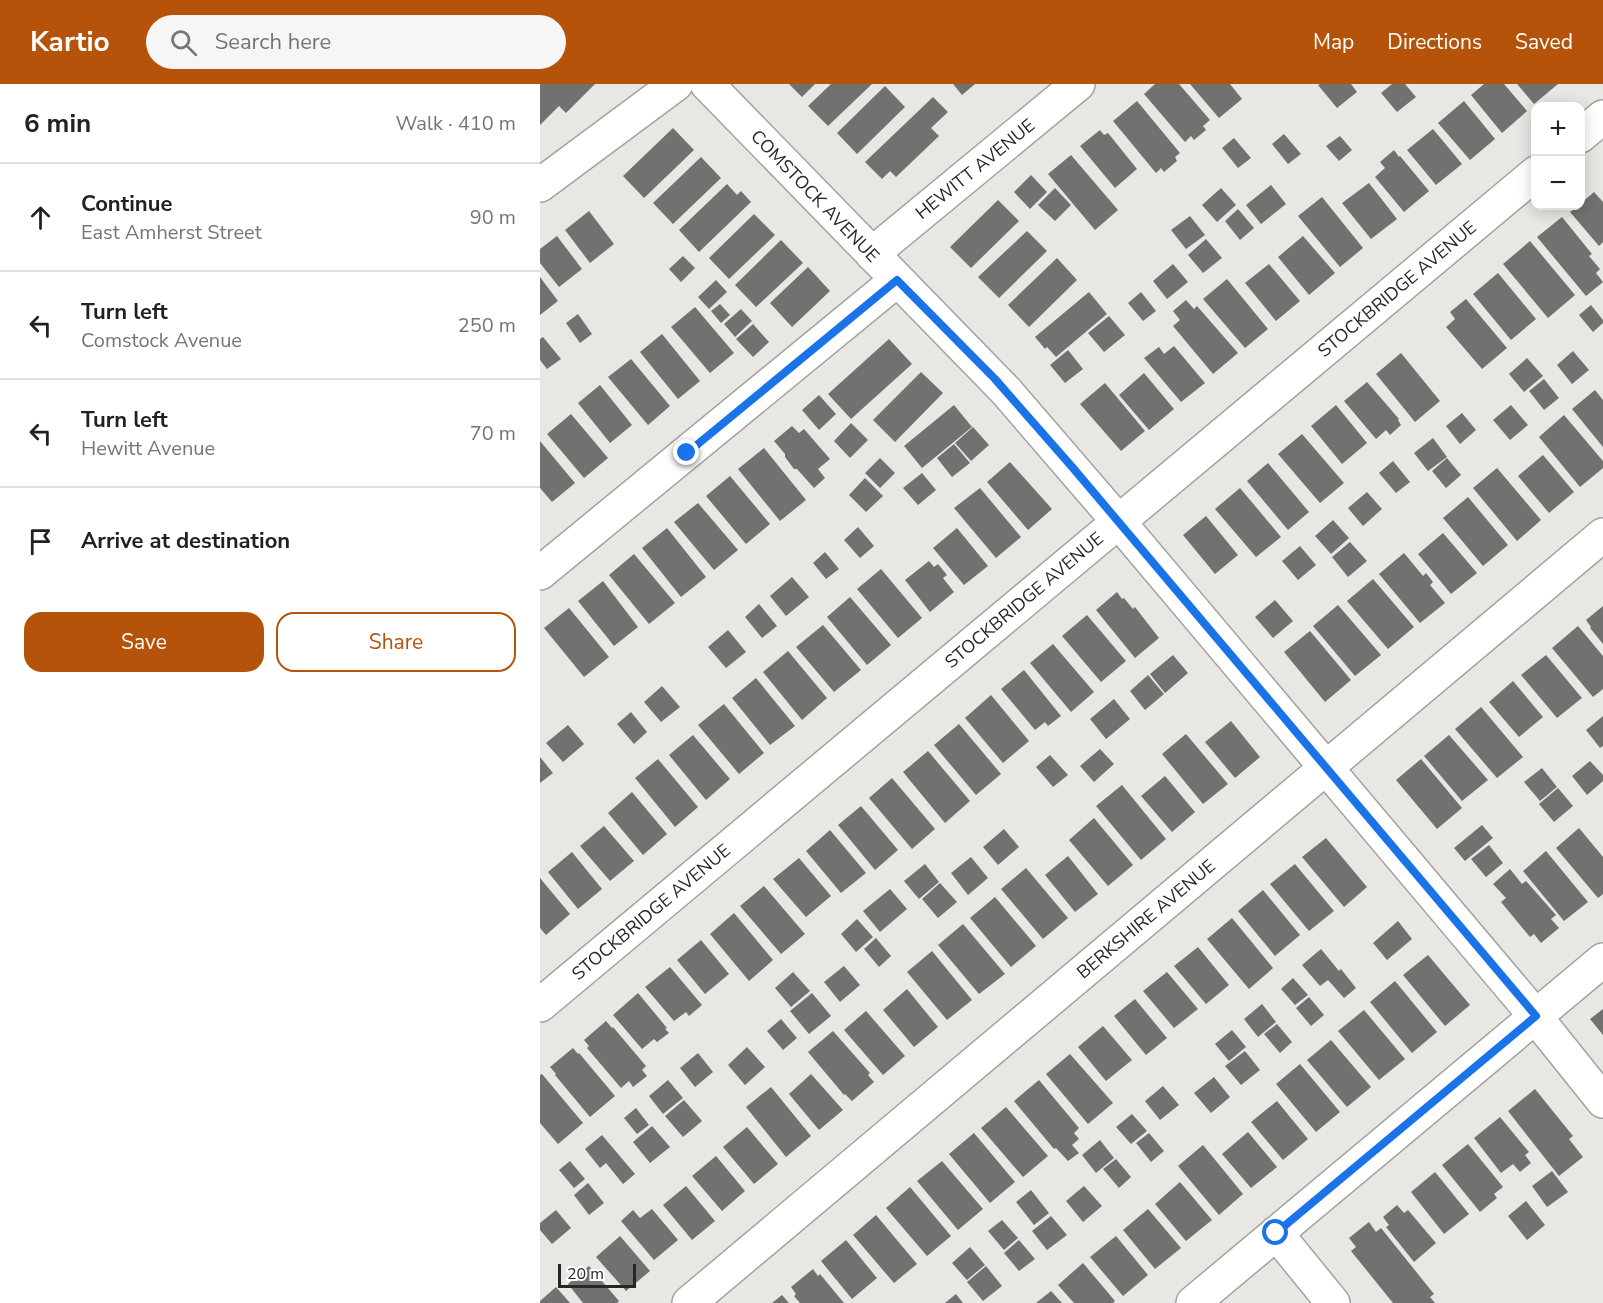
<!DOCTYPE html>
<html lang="en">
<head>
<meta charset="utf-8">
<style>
  :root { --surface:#fff; --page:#f6f6f6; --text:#202124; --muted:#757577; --line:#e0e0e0; --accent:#b45309 }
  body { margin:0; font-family:"Nunito Sans",sans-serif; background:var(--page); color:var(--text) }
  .controls { position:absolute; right:18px; top:18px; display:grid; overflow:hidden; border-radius:12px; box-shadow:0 3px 15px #0003 }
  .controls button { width:54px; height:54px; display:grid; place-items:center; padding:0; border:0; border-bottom:2px solid var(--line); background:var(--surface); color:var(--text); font:30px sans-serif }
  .scale { position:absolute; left:18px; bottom:15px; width:78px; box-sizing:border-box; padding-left:6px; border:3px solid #282726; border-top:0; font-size:16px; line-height:21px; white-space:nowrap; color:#282726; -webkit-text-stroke:4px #fff; paint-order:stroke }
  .stop { position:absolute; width:18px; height:18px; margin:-14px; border:4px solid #1a73e8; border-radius:50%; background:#fff }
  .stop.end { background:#1a73e8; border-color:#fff; box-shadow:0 2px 6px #0008 }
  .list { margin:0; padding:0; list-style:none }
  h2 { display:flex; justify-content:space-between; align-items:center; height:78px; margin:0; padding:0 24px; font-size:26px }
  h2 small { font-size:20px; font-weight:400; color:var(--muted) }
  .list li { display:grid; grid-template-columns:39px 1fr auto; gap:18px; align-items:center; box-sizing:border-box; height:108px; padding:0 24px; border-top:2px solid var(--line) }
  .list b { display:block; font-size:22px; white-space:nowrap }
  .list p { margin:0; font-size:20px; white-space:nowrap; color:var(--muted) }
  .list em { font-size:20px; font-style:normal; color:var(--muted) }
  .actions { display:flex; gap:12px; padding:18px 24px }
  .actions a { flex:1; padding:14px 0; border:2px solid var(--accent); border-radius:18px; text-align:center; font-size:21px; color:var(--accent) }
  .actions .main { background:var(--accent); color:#fff }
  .icon { flex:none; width:33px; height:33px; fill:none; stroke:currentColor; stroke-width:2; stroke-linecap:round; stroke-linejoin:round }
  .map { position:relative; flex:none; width:1063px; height:1219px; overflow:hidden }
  header { display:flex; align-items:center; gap:36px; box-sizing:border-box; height:84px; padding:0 30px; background:var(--accent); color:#fff }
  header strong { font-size:28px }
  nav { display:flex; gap:33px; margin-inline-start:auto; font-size:21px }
  .search { width:420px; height:54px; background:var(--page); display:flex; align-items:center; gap:15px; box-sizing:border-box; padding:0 21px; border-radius:33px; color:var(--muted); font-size:22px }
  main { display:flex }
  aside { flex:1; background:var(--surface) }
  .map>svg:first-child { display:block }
  .building { fill:#73716f }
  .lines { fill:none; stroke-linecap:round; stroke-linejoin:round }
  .minor-casing { stroke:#a4a29f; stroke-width:36 }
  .minor { stroke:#fff; stroke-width:33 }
  .route { stroke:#1a73e8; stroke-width:8 }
  .labels { text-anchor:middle; stroke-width:5; stroke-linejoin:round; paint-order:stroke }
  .street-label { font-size:18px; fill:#282726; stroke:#fff }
</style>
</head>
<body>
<header>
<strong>Kartio</strong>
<div class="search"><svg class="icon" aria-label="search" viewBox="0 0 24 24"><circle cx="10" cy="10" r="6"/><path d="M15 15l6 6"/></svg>Search here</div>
<nav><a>Map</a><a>Directions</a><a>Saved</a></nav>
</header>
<main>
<aside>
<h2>6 min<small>Walk · 410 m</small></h2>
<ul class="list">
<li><svg class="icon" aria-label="ahead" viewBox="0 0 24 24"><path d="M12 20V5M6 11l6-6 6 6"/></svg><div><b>Continue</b><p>East Amherst Street</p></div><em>90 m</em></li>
<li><svg class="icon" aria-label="left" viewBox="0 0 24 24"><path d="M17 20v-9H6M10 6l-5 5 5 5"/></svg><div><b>Turn left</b><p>Comstock Avenue</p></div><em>250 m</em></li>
<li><svg class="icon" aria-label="left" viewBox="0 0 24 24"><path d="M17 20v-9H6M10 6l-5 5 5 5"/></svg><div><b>Turn left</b><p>Hewitt Avenue</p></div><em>70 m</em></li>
<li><svg class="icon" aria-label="arrive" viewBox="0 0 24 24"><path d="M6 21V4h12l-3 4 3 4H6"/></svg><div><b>Arrive at destination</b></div></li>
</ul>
<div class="actions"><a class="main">Save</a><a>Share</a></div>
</aside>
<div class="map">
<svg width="1063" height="1219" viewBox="0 0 1063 1219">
  <rect width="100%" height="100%" fill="#e9e7e4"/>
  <path class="building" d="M0,0h55l-29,29 -7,-7 -19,19z
    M249,0h26l-13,13z
    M291,0h41l-44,42 -20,-20z
    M413,0h22l-13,11z
    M615,0h24l31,36 -7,6 3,4 -12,10 -3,-4 -6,6 -41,-48z
    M650,0h40l12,15 -23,19z
    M780,0h31l6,8 -20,16 -19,-23z
    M852,0h13l11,13 -19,15 -16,-19z
    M944,0h20l23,27 -25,22 -31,-38z
    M977,0h41l-24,20z
    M345,2l20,21 -48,47 -20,-21z
    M393,13l15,15 -17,16 8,8 -43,41 -6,-6 -8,8 -17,-17z
    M597,17l43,52 -5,4 2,4 -13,11 -3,-4 -5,5 -43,-52z
    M924,17l31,38 -25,21 -32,-37z
    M133,44l21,22 -50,48 -21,-22z
    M893,45l29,35 -26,21 -29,-35z
    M560,46l4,5 4,-2 29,36 -22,19 -35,-42z
    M744,50l17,20 -13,10 -16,-20z
    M800,52l12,14 -13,11 -13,-15z
    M694,54l17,20 -13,10 -16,-20z
    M854,66l5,7 1,-1 29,35 -25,21 -29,-35 10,-9 -5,-6z
    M531,71l47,55 -23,20 -47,-56z
    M161,73l20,21 -48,46 -20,-21z
    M491,91l16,17 -17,17 -16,-17z
    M829,99l28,36 -26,20 -29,-36z
    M187,100l10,11 4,-4 10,11 -52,50 -20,-22z
    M731,101l15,19 -25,20 -15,-19z
    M515,104l16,17 -16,16 -17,-16z
    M681,104l15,17 -19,17 -15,-17z
    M1054,108l9,10v40l-4,4 -29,-34 8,-6h2v-2z
    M782,113l41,51 -23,19 -42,-51z
    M458,116l21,21 -48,47 -21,-21z
    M698,125l16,19 -14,12 -15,-19z
    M49,127l25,33 -24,19 -25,-33z
    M214,130l21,21 -46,44 -20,-21z
    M650,132l15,19 -19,14 -15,-19z
    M1022,133l30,37 -3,2 11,13 -4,4 7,9 -17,14 -49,-59z
    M487,147l20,20 -48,47 -21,-21z
    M17,152l25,33 -23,18 -19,-24v-14z
    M763,152l32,37 -26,22 -31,-38z
    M666,155l16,19 -19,15 -15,-18z
    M241,156l22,23 -47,44 -21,-22z
    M990,157l45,54 -27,23 -45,-54z
    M143,172l12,12 -14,14 -12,-13z
    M517,174l20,22 -48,47 -21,-22z
    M633,180l15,18 -21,17 -14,-18z
    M729,180l31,37 -24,20 -31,-38z
    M268,183l22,24 -38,36 -22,-24z
    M958,189l38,46 -25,21 -38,-46z
    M0,193l18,24 -18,14z
    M687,195l41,50 -23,19 -42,-49z
    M176,196l11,12 -18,17 -11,-12z
    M549,208l18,22 -51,43 -9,-10 -2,2 -10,-12z
    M601,208l15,19 -13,10 -15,-18z
    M926,215l41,49 -25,21 -36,-42 9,-8 -5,-7z
    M646,216l8,9 3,-3 41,47 -25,21 -40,-48 7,-6 -7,-9z
    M180,220l10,11 -9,8 -10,-12z
    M1051,221l12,15v3l-10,9 -14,-17z
    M155,223l39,46 -24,20 -39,-46z
    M201,225l11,12 -17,16 -11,-13z
    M38,230l14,20 -12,9 -14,-20z
    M569,232l16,19 -21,17 -16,-19z
    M213,240l16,18 -16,15 -17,-18z
    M122,250l38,47 -22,18 -38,-47z
    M3,253l18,22 -14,10 -7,-9v-21z
    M349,255l23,25 -61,55 -23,-25z
    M634,262l31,37 -24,19 -37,-44 15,-11 5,7z
    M528,266l15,19 -18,14 -15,-18z
    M1033,267l16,19 -17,14 -15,-19z
    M861,269l39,48 -25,21 -39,-48z
    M987,274l16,18 -19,16 -15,-18z
    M91,275l39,47 -22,19 -40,-48z
    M381,288l22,21 -48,49 -22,-22z
    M604,289l30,36 -25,21 -30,-35z
    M1004,295l15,19 -15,12 -15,-19z
    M827,298l32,37 -1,1 3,5 -11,10 -4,-5 -10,9 -32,-38z
    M565,299l40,48 -24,20 -41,-47z
    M60,301l32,40 -22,18 -32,-40z
    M1055,306l8,10v47l-31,-38z
    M279,311l17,19 -17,16 -17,-20z
    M414,321l18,22 -50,41 -18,-22z
    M796,321l31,38 -25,21 -31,-38z
    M971,321l17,20 -18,15 -17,-20z
    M922,329l14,17 -16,14 -14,-18z
    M31,330l37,44 -24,20 -37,-44z
    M1024,331l39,46v7l-23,19 -41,-50z
    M311,339l17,17 -18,18 -16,-17z
    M252,342l7,7 5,-4 26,30 -12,10 7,9 -11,10 -17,-19h-3l-9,-12v-3l-11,-13z
    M433,343l16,18 -18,16 -16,-18z
    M762,350l42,49 -24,20 -42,-49z
    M893,354l14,19 -19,14 -14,-18z
    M0,357l35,42 -23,19 -12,-14z
    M414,360l16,19 -18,14 -15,-19z
    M224,364l42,52 -26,21 -42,-52z
    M1003,371l31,37 -25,21 -31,-37z
    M340,374l15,15 -15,15 -15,-15z
    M907,374l14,17 -15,13 -14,-17z
    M853,377l17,21 -14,11 -17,-20z
    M470,378l42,47 -24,21 -41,-48z
    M728,379l41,49 -21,18 -41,-49z
    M957,384l44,52 -24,21 -44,-53z
    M382,389l14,17 -18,15 -15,-17z
    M190,392l40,48 -24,20 -40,-48z
    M325,394l18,18 -17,16 -17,-17z
    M440,404l41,49 -25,21 -42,-50z
    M700,404l41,49 -25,20 -41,-48z
    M827,408l15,17 -19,17 -15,-18z
    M928,413l40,48 -25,21 -40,-48z
    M158,419l40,47 -24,20 -40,-48z
    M666,432l32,39 -23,19 -32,-39z
    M793,436l16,18 -18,16 -16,-18z
    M318,443l16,19 -14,12 -16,-18z
    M127,444l39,49 -25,20 -39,-49z
    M417,444l31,38 -24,19 -31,-37z
    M903,449l34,40 -26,21 -33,-40z
    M810,458l17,19 -19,16 -16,-20z
    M760,462l16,19 -18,15 -16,-19z
    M285,468l14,17 -13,10 -13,-16z
    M864,469l19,23 3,-3 7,9 -3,3 15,18 -25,20 -41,-49z
    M94,470l41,49 -26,21 -40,-49z
    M389,477l5,6 4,-3 9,11 -4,3 11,14 -24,20 -25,-32z
    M341,485l41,49 -24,20 -41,-49z
    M252,493l17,20 -23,19 -16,-20z
    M833,495l41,48 -26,22 -41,-48z
    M63,497l35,46 -24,19 -36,-45z
    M577,508l5,7 2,-1 9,11 2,-2 24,31 -24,20 -39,-48z
    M310,513l41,48 -24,20 -40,-48z
    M735,516l18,21 -20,17 -18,-21z
    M219,520l18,22 -15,12 -17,-21z
    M798,521l43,50 -26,21 -42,-50z
    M1063,522v38l-13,-16 1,-1 -5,-7z
    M29,524l40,49 -25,20 -40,-49z
    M547,531l39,46 -25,21 -39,-46z
    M283,541l38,45 -27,22 -38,-45z
    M1038,542l25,30v33l-10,8 -41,-49z
    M188,546l18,22 -20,16 -18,-21z
    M770,547l41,49 -26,22 -41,-50z
    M513,560l41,48 -23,20 -41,-49z
    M248,567l39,47 -25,22 -39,-48z
    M633,571l15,18 -23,20 -15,-19z
    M1006,571l36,43 -25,20 -36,-43z
    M484,586l37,46 -13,10 -3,-4 -10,8 -34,-41z
    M608,591l16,19 -19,16 -15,-19z
    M216,594l39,48 -25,19 -38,-47z
    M973,597l30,36 -24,20 -30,-35z
    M122,602l18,21 -19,15 -17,-20z
    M451,611l38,46 -26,22 -38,-45z
    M574,615l16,20 -24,20 -16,-20z
    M184,620l40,49 -25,21 -41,-49z
    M941,623l42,50 -26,21 -42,-49z
    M91,628l16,20 -13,12 -17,-20z
    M1063,632v30l-3,2 -14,-18z
    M691,637l29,36 -25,21 -30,-36z
    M419,640l42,50 -25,21 -42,-50z
    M28,641l16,19 -21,18 -17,-19z
    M646,650l42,50 -25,20 -41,-50z
    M153,651l37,44 -24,21 -37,-45z
    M909,651l39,45 -26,21 -38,-45z
    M560,665l14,15 -20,18 -14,-16z
    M388,667l42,50 -25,22 -42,-51z
    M510,671l18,20 -15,12 -17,-20z
    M0,673l13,16 -13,10z
    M118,675l40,48 -23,20 -40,-49z
    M881,675l41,49 -25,21 -41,-49z
    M1050,677l13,14v6l-16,14 -15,-19z
    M1002,684l15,19 -17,14 -16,-19z
    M625,692l30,36 -23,20 -31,-36z
    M352,694l43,51 -23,20 -43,-51z
    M582,701l44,54 -25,21 -45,-54z
    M1018,704l15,18 -19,16 -15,-18z
    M92,708l35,42 -24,21 -35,-42z
    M321,722l37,44 -23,20 -37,-45z
    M554,734l39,47 -25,21 -39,-46z
    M942,741l11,13 -28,23 -11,-13z
    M64,742l30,35 -24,20 -30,-35z
    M1039,744l24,29v37l-5,4 -42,-50z
    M464,745l15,18 -21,18 -15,-18z
    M290,746l36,43 -25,20 -35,-42z
    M786,754l41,49 -23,20 -42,-50z
    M949,761l14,18 -17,14 -15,-18z
    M1006,767l42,51 -24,19 -41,-50z
    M32,768l30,37 -24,20 -30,-37z
    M528,772l30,38 -23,18 -30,-37z
    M431,773l17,21 -20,17 -17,-22z
    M259,774l32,38 -25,21 -33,-38z
    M385,780l14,18 -20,17 -15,-18z
    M755,780l39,47 -25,20 -39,-47z
    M486,784l42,50 -25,21 -42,-50z
    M970,785l12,15 4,-3 30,34 -5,4 8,9 -18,15 -7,-9 -4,3 -29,-35 5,-4 -13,-14z
    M0,794l30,36 -24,21 -6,-7z
    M400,799l17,19 -19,16 -16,-19z
    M224,802l41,48 -24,20 -41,-48z
    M350,805l17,20 -27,23 -17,-21z
    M723,806l37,45 -25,21 -37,-45z
    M455,813l41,49 -25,21 -41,-49z
    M194,829l39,47 -24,21 -39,-47z
    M692,834l41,50 -24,21 -42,-50z
    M317,835l16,18 -17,15 -15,-18z
    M858,837l14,18 -25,21 -14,-17z
    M423,840l42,50 -26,20 -41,-49z
    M336,854l15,18 -12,11 -15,-18z
    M161,856l28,34 -24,20 -28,-34z
    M658,863l31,38 -23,19 -32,-38z
    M781,865l18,22 2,-2 15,19 -12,10 -16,-18 -8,6 -18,-21z
    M392,867l40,49 -25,20 -40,-48z
    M888,871l42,50 -25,21 -42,-51z
    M304,882l16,19 -20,17 -16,-20z
    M130,883l32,38 -13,11 -3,-4 -12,9 -29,-34z
    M253,888l17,19 -19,16 -16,-19z
    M627,888l31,37 -24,19 -31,-37z
    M753,894l15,17 -13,10 -14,-16z
    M855,897l42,51 -25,21 -42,-51z
    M367,905l31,38 -24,20 -31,-37z
    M98,909l29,35 -2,1 4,4 -12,9 -3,-3 -12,10 -29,-34z
    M272,909l19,23 -22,18 -19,-23z
    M769,913l15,18 -13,11 -15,-18z
    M595,915l32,39 -21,17 -32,-39z
    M722,920l14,18 -18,15 -14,-18z
    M1063,925v26l-13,-16z
    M824,926l41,49 -26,21 -41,-49z
    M326,927l39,45 -22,19 -39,-45z
    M241,935l16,19 -14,12 -16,-19z
    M66,937l6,7 1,-1 33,39 -4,4 5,6 -14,11 -4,-6 -8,7 -34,-40 2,-2 -5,-6z
    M737,940l15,18 -12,11 -16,-19z
    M563,942l29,34 -26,21 -28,-34z
    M692,946l14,17 -17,14 -14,-17z
    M293,947l37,42 -2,2 6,7 -22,19 -7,-7 -1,1 -36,-43z
    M791,956l40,47 -24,20 -40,-47z
    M207,963l18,20 -20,18 -17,-20z
    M33,964l5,6 1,-1 36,43 -25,21 -35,-42 1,-1 -6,-7z
    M705,967l15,19 -19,15 -16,-19z
    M158,969l15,19 -18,15 -15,-19z
    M530,970l43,49 -25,21 -42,-50z
    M760,980l40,48 -24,20 -40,-48z
    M2,990l41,49 -25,21 -18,-21v-48z
    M271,990l32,36 -24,20 -30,-36z
    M674,993l16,20 -19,16 -17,-20z
    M128,996l15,18 -20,16 -14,-18z
    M499,996l40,48 -5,5 5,6 -7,6 7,8 -11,8 -12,-13 -2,1 -40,-48z
    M623,1002l16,19 -19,15 -15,-19z
    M231,1003l40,49 -25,21 -40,-50z
    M995,1005l38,47 -4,3 14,18 -24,19 -51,-65z
    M144,1016l18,21 -19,16 -18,-21z
    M737,1017l31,38 -25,21 -32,-38z
    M466,1023l42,49 -25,21 -42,-49z
    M96,1024l13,17 -12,9 -13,-16z
    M592,1030l15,17 -16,13 -15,-17z
    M960,1033l29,35 -4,3 6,8 -11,9 -7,-8 -12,9 -27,-35z
    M112,1042l18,21 -20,16 -17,-21z
    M207,1043l31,37 -24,20 -31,-37z
    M708,1048l29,35 -26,21 -29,-34z
    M434,1049l41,49 -25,21 -41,-49z
    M609,1049l15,18 -13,11 -15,-19z
    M62,1051l33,39 -12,10 -17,-21 -6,5 -15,-19z
    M560,1056l14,18 -18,15 -14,-18z
    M928,1060l35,43 -9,7 3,4 -17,14 -38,-47z
    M663,1061l40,49 -24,21 -41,-49z
    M176,1072l29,35 -23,20 -30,-35z
    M576,1075l15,18 -12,11 -16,-19z
    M30,1077l15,18 -11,9 -15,-18z
    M402,1077l41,48 -25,21 -41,-49z
    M1012,1087l16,21 -21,15 -15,-21z
    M895,1088l34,42 -25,20 -33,-42z
    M640,1098l32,38 -26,21 -31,-37z
    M48,1099l16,20 -15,12 -15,-20z
    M146,1102l29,35 -23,19 -29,-35z
    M544,1102l18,20 -19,16 -17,-21z
    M370,1103l41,49 -24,20 -41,-48z
    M491,1106l18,23 -15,12 -18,-23z
    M986,1117l19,24 -18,15 -19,-24z
    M857,1121l7,8 4,-3 28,33 -22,19 -28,-35 3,-2 -6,-8z
    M112,1125l26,31 -24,20 -33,-39 12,-11 7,8z
    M608,1125l33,39 -26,21 -32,-39z
    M16,1126l15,18 -19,16 -12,-14v-7z
    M336,1131l41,49 -23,19 -41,-48z
    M511,1132l16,19 -20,15 -15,-19z
    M462,1136l16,18 -14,12 -16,-19z
    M829,1138l7,10 5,-4 53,66 -4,3 5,6h-42l-42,-52 5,-4 -7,-9z
    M80,1152l30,35 -24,20 -30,-34z
    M576,1152l32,39 -25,21 -33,-39z
    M306,1156l31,38 -25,21 -31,-38z
    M479,1156l16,19 -16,12 -15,-18z
    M430,1163l15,18 -18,15 -15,-17z
    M543,1179l32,38 -2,2h-39l-16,-18z
    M49,1182l30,35 -2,2h-34l-15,-19z
    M446,1182l16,20 -19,15 -16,-19z
    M273,1185l5,7 2,-2 24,29h-44l-6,-7 2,-2 -5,-7z
    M16,1203l14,16h-30v-2z
    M511,1207l11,12h-26z
    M416,1210l7,9h-18z
    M242,1211l7,8h-17z"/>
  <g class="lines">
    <g class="minor-casing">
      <path id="minor" d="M167,0l299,307 112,130 404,479 81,101
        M1040,52l23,-19
        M0,101l136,-101
        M332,170l206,-170
        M0,489l357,-293
        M0,921l996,-832
        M736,1149l57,70
        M149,1219l914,-768
        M653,1219l410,-343"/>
    </g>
    <use href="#minor" class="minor"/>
  </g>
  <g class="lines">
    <path class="route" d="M147,369l210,-173 98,99 78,89 463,548 -260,217"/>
  </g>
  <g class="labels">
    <g class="street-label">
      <text transform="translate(435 85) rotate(-39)" y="6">HEWITT AVENUE</text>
      <text transform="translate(275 112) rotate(46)" y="6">COMSTOCK AVENUE</text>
      <text transform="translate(857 205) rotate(-40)" y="6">STOCKBRIDGE AVENUE</text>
      <text transform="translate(484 516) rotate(-40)" y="6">STOCKBRIDGE AVENUE</text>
      <text transform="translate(111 828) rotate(-40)" y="6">STOCKBRIDGE AVENUE</text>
      <text transform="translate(606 835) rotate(-40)" y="6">BERKSHIRE AVENUE</text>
    </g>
  </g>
</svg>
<div class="controls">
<button>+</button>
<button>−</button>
</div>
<div class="scale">20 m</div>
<div class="stop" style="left:736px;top:1149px"></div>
<div class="stop end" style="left:147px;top:369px"></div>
</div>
</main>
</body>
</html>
